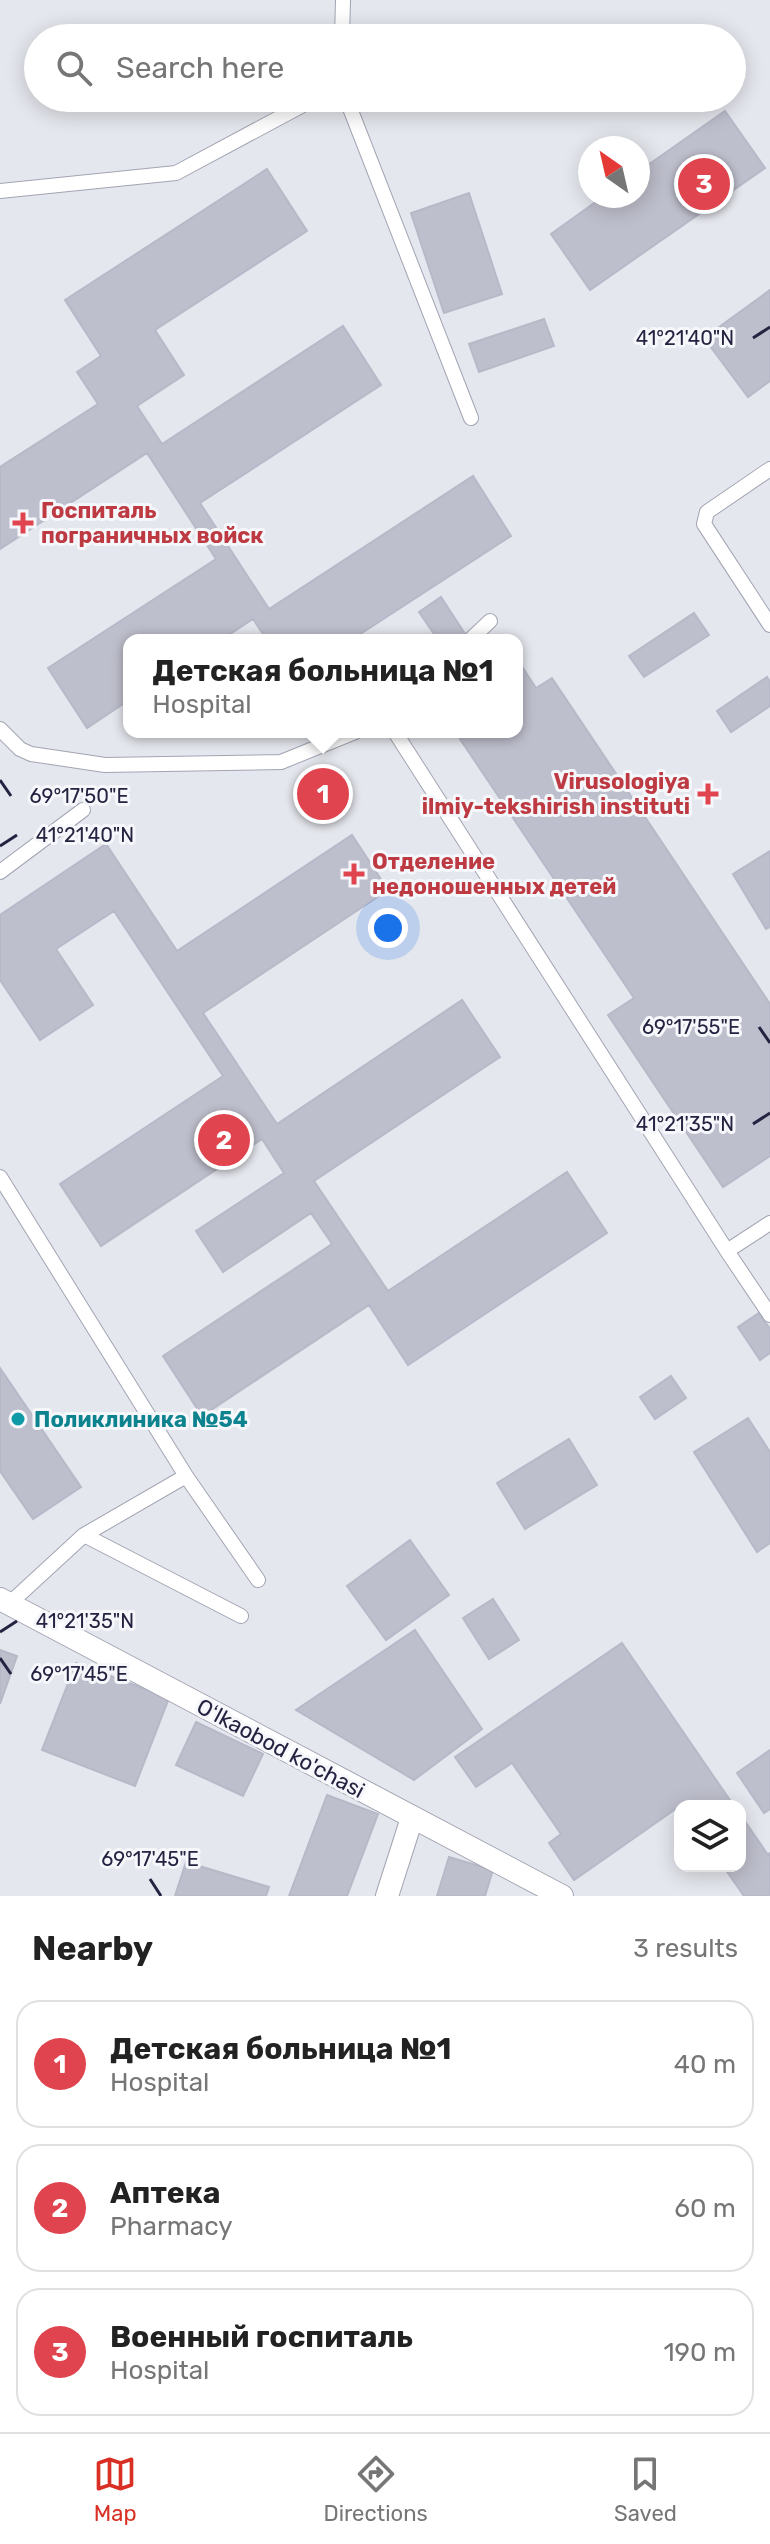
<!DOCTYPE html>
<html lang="en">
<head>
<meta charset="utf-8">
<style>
  :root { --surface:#fff; --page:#f2f2f2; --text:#222; --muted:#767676; --line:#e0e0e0; --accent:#d93025 }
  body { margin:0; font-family:Rubik,sans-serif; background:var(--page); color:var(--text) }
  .controls { position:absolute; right:24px; bottom:24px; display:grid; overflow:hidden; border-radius:16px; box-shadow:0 4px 20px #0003 }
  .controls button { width:72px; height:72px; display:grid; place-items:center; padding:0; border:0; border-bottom:2px solid var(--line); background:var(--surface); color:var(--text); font:40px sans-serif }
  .compass { position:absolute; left:578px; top:136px; width:72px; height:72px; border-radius:50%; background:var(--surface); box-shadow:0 4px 20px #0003; rotate:326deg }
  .you { position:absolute; left:388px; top:928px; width:28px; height:28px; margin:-20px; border:6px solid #fff; border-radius:50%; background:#1a73e8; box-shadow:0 0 0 12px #1a73e833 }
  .badge { display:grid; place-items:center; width:52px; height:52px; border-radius:50%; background:var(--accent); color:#fff; font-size:26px; font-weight:700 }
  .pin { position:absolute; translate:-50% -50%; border:4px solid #fff; box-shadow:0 2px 8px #0006 }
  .popup { position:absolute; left:123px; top:634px; width:400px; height:104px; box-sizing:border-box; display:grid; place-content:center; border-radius:16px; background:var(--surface); filter:drop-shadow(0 2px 6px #0005); font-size:26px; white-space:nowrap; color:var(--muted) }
  .popup b { font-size:30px; color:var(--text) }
  .popup::after { content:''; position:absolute; left:50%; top:100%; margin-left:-16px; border:16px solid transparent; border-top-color:var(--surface) }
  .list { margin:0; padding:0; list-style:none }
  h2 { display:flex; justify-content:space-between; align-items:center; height:104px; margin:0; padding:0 32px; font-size:34px }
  h2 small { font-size:26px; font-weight:400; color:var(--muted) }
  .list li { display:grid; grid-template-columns:52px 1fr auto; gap:24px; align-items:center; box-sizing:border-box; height:128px; margin:0 16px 16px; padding:0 16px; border:2px solid var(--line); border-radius:24px }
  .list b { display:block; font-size:30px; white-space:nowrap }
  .list p { margin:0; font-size:26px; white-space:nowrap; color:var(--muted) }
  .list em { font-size:26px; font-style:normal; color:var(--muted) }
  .icon { flex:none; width:44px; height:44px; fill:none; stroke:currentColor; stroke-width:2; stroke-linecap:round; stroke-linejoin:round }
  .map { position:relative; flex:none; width:770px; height:1896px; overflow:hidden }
  .search { position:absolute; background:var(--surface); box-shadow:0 4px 20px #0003; left:24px; right:24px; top:24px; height:88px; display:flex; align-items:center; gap:20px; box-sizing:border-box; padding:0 28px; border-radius:44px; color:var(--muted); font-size:30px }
  .sheet { height:536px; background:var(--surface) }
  nav { display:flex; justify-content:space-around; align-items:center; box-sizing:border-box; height:112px; border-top:2px solid var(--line); background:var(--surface); font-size:22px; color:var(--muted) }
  nav a { display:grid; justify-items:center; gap:4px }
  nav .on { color:var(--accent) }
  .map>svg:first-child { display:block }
  .building { fill:#bebfcc; stroke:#b7b9c8; stroke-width:2 }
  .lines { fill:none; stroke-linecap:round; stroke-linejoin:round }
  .service-casing { stroke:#a3a4b3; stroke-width:16 }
  .minor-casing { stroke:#a3a4b3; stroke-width:24 }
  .service { stroke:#fff; stroke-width:14 }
  .minor { stroke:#fff; stroke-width:22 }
  .ticks { fill:none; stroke:#242341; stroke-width:3 }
  .health-dot { fill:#e0444e; stroke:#f6f7fb; stroke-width:3 }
  .culture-dot { fill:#0f9aa8; stroke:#f6f7fb; stroke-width:3 }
  .labels { text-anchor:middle; stroke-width:6; stroke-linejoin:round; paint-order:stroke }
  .health-label { font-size:22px; font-weight:bold; fill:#be3a42; stroke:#f6f7fb; text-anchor:start }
  .culture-label { font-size:22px; font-weight:bold; fill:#0d838f; stroke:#f6f7fb; text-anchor:start }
  .street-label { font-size:22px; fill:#242341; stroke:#f6f7fb }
  .ticks-label { font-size:20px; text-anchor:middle; fill:#242341; stroke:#f6f7fb; stroke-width:6; stroke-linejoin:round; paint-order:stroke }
</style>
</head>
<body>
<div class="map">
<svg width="770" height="1896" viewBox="0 0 770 1896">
  <rect width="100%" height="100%" fill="#e5e7ee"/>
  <path class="building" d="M725,111l40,57 -175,122 -39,-56 53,-38h34v-24z
    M267,169l40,62 -152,99 29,45 -47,31 25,38 181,-118 38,59 -181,118 69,106 204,-133 38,60 -160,104h-84l-14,-21 -32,21h-92v60l-42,28 -39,-60 168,-109 -69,-106 -147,96v-82l98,-63 -21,-32 24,-16 -36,-56z
    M469,193l33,101 -58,19 -33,-100z
    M770,290v91l-22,16 -44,-59z
    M544,319l10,27 -75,26 -10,-28z
    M441,597l28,43h-31l-19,-28z
    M694,613l15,22 -65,42 -15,-21z
    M517,659l19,29 16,-10 218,326v152l-47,31 -115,-172 26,-17 -174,-259 5,-3 -3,-4h55z
    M767,677l3,5v24l-39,26 -14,-21z
    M352,835l36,55 -185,123 74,111 185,-124 38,57 -186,124 74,110 179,-119 40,61 -199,132 -39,-60 -167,111 -39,-60 169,-112 -21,-31 -88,59 -27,-41 88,-58 -22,-34 -161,107 -41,-62 163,-108 -109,-165 -58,38 37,56 -53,35 -40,-60v-65l106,-71 71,107z
    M770,851v76l-4,2 -33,-55z
    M759,1313l11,16v24l-10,7 -22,-33z
    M0,1368l81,119 -48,32 -33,-48z
    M671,1376l15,22 -31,21 -15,-22z
    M748,1418l22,34v91l-13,9 -63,-100z
    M569,1439l28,46 -72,44 -28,-46z
    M410,1540l39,55 -63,45 -39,-54z
    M493,1599l26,41 -30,19 -26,-41z
    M415,1630l67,99 -68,51 -118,-70z
    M622,1643l112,163h-54l-106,74 -25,-37 12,-9 -49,-71 -36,24 -21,-30z
    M0,1650l17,6 -17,48z
    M76,1663l93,35 -34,88 -93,-36z
    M196,1722l67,32 -20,42 -67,-31z
    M770,1750v59l-6,4 -27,-40z
    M327,1795l51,19 -31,82h-58z
    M740,1814l28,41 2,-2v43h-26l-21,-30h17z
    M449,1857l44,13 -8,26h-48z
    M186,1862l83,25 -3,9h-91z"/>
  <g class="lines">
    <g class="service-casing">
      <path id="service" d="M342,38l1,-38
        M346,98l125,320
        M0,191l176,-18 140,-75
        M770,469l-63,43 -3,12 66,101
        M470,640l20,-19
        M0,729l20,20 11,5 74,11 176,-3 74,-30
        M395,732l332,519 43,-28
        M0,872l83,-62
        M0,1177l186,299 72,104
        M727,1251l43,64
        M84,1535l157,81
        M9,1604l75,-69 102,-59"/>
    </g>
    <g class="minor-casing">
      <path id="minor" d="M0,1599l562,297
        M387,1896l25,-78"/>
    </g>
    <use href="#service" class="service"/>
    <use href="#minor" class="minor"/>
  </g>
  <path class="ticks" d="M753,338l17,-11M0,780l11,16M0,846l17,-11M759,1027l11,16M753,1124l17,-11M0,1632l17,-11M0,1658l11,16M150,1879l11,17"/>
  <g class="health-dot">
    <path d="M19 511h8v8h8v8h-8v8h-8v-8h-8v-8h8z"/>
    <path d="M704 782h8v8h8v8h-8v8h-8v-8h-8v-8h8z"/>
    <path d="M350 862h8v8h8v8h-8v8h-8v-8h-8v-8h8z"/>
  </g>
  <circle class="culture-dot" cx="18" cy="1419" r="8"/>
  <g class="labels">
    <g class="health-label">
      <text x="41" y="518">Госпиталь<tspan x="41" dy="25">пограничных войск</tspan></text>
      <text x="690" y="789" text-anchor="end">Virusologiya<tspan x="690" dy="25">ilmiy-tekshirish instituti</tspan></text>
      <text x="372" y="869">Отделение<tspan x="372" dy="25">недоношенных детей</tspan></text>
    </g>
    <g class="culture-label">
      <text x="34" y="1427">Поликлиника №54</text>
    </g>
    <g class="street-label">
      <text transform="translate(281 1748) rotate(28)" y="8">Oʻlkaobod ko'chasi</text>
    </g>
  </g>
  <g class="ticks-label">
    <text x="685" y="345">41°21'40"N</text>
    <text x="79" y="803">69°17'50"E</text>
    <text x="85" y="842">41°21'40"N</text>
    <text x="691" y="1034">69°17'55"E</text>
    <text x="685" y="1131">41°21'35"N</text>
    <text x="85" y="1628">41°21'35"N</text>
    <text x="79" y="1681">69°17'45"E</text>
    <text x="150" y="1866">69°17'45"E</text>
  </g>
</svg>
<div class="controls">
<button><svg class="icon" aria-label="layers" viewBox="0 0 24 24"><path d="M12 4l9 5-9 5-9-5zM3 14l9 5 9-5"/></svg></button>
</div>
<svg class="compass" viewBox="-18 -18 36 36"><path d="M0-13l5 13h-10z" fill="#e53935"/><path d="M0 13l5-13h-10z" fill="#767676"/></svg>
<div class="you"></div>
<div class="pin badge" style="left:323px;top:794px;background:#e0444e">1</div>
<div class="popup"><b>Детская больница №1</b>Hospital</div>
<div class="pin badge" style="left:224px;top:1140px;background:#e0444e">2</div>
<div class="pin badge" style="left:704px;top:184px;background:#e0444e">3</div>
<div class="search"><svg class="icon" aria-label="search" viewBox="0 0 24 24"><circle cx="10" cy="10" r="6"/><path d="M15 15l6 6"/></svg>Search here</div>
</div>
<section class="sheet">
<h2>Nearby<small>3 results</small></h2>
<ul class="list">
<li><span class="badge" style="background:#e0444e">1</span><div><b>Детская больница №1</b><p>Hospital</p></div><em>40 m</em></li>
<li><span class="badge" style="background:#e0444e">2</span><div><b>Аптека</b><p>Pharmacy</p></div><em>60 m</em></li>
<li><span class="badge" style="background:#e0444e">3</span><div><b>Военный госпиталь</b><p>Hospital</p></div><em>190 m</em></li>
</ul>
</section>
<nav>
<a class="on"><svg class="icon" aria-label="map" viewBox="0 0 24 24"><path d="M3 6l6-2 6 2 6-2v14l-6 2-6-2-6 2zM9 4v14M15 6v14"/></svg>Map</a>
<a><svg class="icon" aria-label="directions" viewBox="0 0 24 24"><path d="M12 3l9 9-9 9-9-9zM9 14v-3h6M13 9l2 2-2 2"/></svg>Directions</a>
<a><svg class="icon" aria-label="saved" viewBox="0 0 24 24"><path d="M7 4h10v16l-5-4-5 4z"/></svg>Saved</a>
</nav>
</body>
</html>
